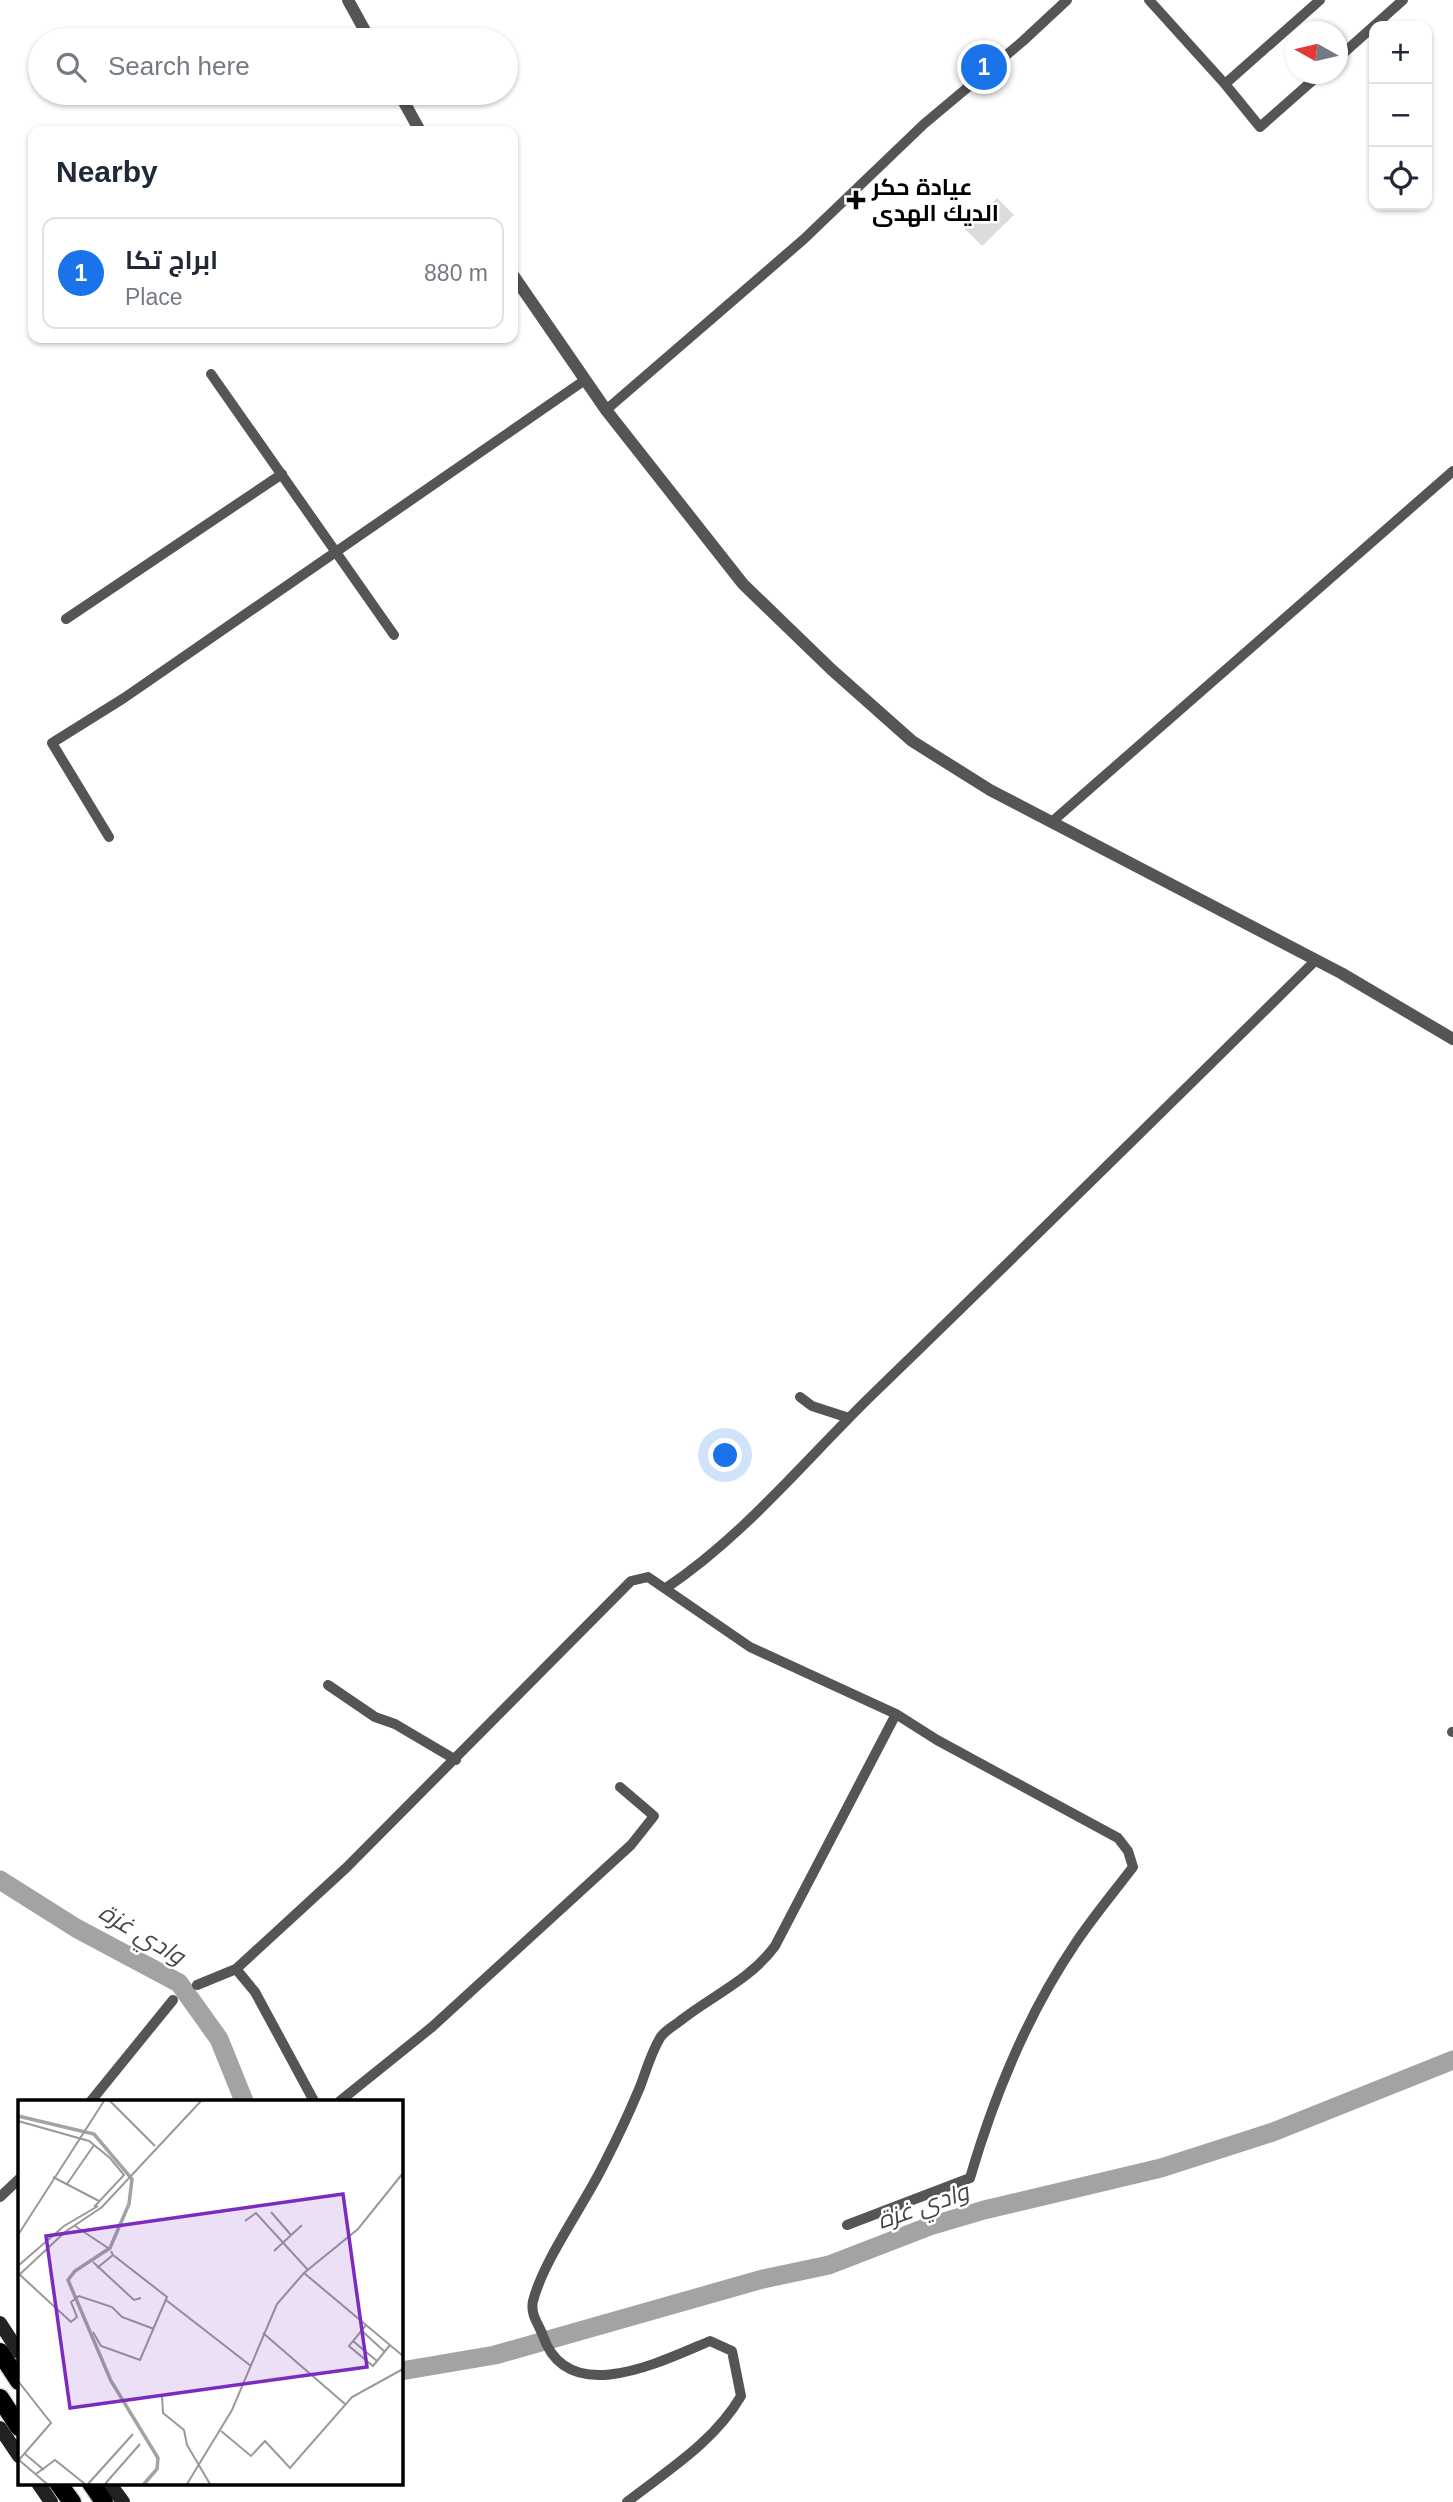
<!DOCTYPE html>
<html lang="en">
<head>
<meta charset="utf-8">
<style>
  :root { --surface:#fff; --page:#f6f6f7; --text:#1f2937; --muted:#747a83; --line:#e0e1e3; --accent:#1a73e8 }
  body { margin:0; font-family:Helvetica,Cairo,sans-serif; background:var(--page); color:var(--text) }
  .controls { position:absolute; right:21px; top:21px; display:grid; overflow:hidden; border-radius:14px; box-shadow:0 2px 5px #0004 }
  .controls button { width:63px; height:63px; display:grid; place-items:center; padding:0; border:0; border-bottom:2px solid var(--line); background:var(--surface); color:var(--text); font:35px sans-serif }
  .compass { position:absolute; left:1285px; top:21px; width:63px; height:63px; border-radius:50%; background:var(--surface); box-shadow:0 2px 5px #0004; rotate:278deg }
  .you { position:absolute; left:726px; top:1456px; width:24px; height:24px; margin:-18px; border:5px solid #fff; border-radius:50%; background:#1a73e8; box-shadow:0 0 0 10px #1a73e833 }
  .badge { display:grid; place-items:center; width:46px; height:46px; border-radius:50%; background:var(--accent); color:#fff; font-size:23px; font-weight:700 }
  .pin { position:absolute; translate:-50% -50%; border:4px solid #fff; box-shadow:0 2px 7px #0006 }
  .list { margin:0; padding:0; list-style:none }
  h2 { display:flex; justify-content:space-between; align-items:center; height:91px; margin:0; padding:0 28px; font-size:30px }
  h2 small { font-size:23px; font-weight:400; color:var(--muted) }
  .list li { display:grid; grid-template-columns:46px 1fr auto; gap:21px; align-items:center; box-sizing:border-box; height:112px; margin:0 14px 14px; padding:0 14px; border:2px solid var(--line); border-radius:14px }
  .list b { display:block; font-size:26px; white-space:nowrap }
  .list p { margin:0; font-size:23px; white-space:nowrap; color:var(--muted) }
  .list em { font-size:23px; font-style:normal; color:var(--muted) }
  .icon { flex:none; width:38px; height:38px; fill:none; stroke:currentColor; stroke-width:2; stroke-linecap:round; stroke-linejoin:round }
  .map { position:relative; flex:none; width:1453px; height:2502px; overflow:hidden }
  .search { position:absolute; background:var(--surface); box-shadow:0 2px 5px #0004; left:28px; top:28px; width:490px; height:77px; display:flex; align-items:center; gap:18px; box-sizing:border-box; padding:0 24px; border-radius:38px; color:var(--muted); font-size:26px }
  .panel { position:absolute; background:var(--surface); box-shadow:0 2px 5px #0004; left:28px; top:126px; width:490px; height:217px; border-radius:14px }
  .map>svg:first-child { display:block }
  .green { fill:#dcdcdc }
  .lines { fill:none; stroke-linecap:round; stroke-linejoin:round }
  .river { stroke:#a3a3a3; stroke-width:19 }
  .trunk-casing { stroke:#dbdbdb; stroke-width:21 }
  .minor { stroke:#555; stroke-width:10 }
  .tertiary { stroke:#555; stroke-width:12 }
  .secondary { stroke:#222; stroke-width:14 }
  .trunk { stroke:#000; stroke-width:18 }
  .poi-dot { fill:#000; stroke:#fff; stroke-width:2.5 }
  .labels { text-anchor:middle; stroke-width:5; stroke-linejoin:round; paint-order:stroke }
  .poi-label { font-size:23px; font-weight:bold; fill:#000; stroke:#fff; text-anchor:start }
  .water-label { font-size:24px; font-style:italic; fill:#444; stroke:#fff }
  .inset-river { fill:none; stroke:#a3a3a3; stroke-width:3.5 }
  .inset-road { fill:none; stroke:#999; stroke-width:2 }
  .view { fill:#7b2cbf; fill-opacity:0.15; stroke:#7b2cbf; stroke-width:3.5 }
  .inset-edge { fill:none; stroke:#000; stroke-width:3.5 }
</style>
</head>
<body>
<div class="map">
<svg width="1453" height="2502" viewBox="0 0 1453 2502">
  <rect width="100%" height="100%" fill="#fff"/>
  <path class="green" d="M997,198l17,17 -32,31 -17,-17z"/>
  <g class="lines">
    <path class="river" d="M0,1880l76,48 103,55 40,56 25,62
      M401,2371l94,-16 268,-76 66,-14 101,-39 54,-16 177,-42 112,-36 180,-72"/>
    <g class="trunk-casing">
      <path id="trunk" d="M0,2352l19,29
        M0,2398l19,29
        M58,2483l14,19
        M91,2483l13,19"/>
    </g>
    <path class="minor" d="M1149,0l76,84 95,-84
      M1338,58l65,-58
      M1225,84l35,43 60,-53
      M211,374l183,261
      M606,410l198,-171 120,-115 99,-83 44,-41
      M66,619l216,-145
      M1054,820l399,-349
      M109,837l-57,-94 72,-45 461,-318
      M800,1397l12,9 37,12
      M666,1588c79,-53 140,-129 208,-195 148,-143 295,-288 442,-433
      M328,1685l47,32 20,7 61,36
      M1452,1732h1
      M236,1969l110,-101 285,-287 17,-4 102,70 146,67 41,26 181,98 10,13 5,16c-19,25 -40,50 -58,77 -48,71 -81,152 -105,234l-123,47
      M197,1985l39,-16 19,23 59,109
      M91,2101l82,-101
      M340,2101l92,-74 199,-182 23,-29 -34,-29
      M0,2197l19,-18
      M627,2502c41,-32 87,-60 114,-106l-9,-45 -22,-10c-48,20 -142,68 -167,-5 -4,-12 -13,-21 -10,-35 11,-42 51,-96 71,-137 13,-25 25,-51 36,-77 6,-16 11,-34 20,-49 4,-7 14,-12 20,-17 33,-26 70,-41 95,-75l121,-232"/>
    <path class="tertiary" d="M348,0l22,40
      M399,93l21,38
      M513,275l93,135 137,174 89,86 80,71 78,49 351,183 112,66"/>
    <path class="secondary" d="M0,2323l19,29
      M0,2428l19,28
      M38,2483l13,19
      M109,2483l14,19"/>
    <use href="#trunk" class="trunk"/>
  </g>
  <path class="poi-dot" d="M852.5 189.5h7v7h7v7h-7v7h-7v-7h-7v-7h7z"/>
  <g class="labels">
    <g class="poi-label">
      <text x="872" y="195">عيادة حكر<tspan x="872" dy="26">الديك الهدى</tspan></text>
    </g>
    <g class="water-label">
      <text transform="translate(142 1934) rotate(31)" y="8">وادي غزة</text>
      <text transform="translate(923 2206) rotate(-19)" y="8">وادي غزة</text>
    </g>
  </g>
  <g transform="translate(18 2100)">
    <rect width="385" height="385" fill="#fff"/>
    <path class="inset-river" d="M0,16l76,18 38,45 -3,25 -19,44 -35,23 -7,9 43,101 47,77 -1,11 -13,15"/>
    <path class="inset-road" d="M92,1l45,45M0,21l71,20 21,17 14,17 -30,32M35,77l46,24M49,84l27,-39M253,112l20,23M227,121l11,-8 52,57M57,126l33,22M0,135l86,-134M256,151l28,-26M75,162l41,38 7,-2M1,165l45,-39 34,-20M79,168l16,-13 -2,-4M286,173l99,83M1,174l52,48 6,-5 -6,-15 8,-6 33,11 10,10 32,12M0,176l47,-44 37,-25 99,-106M148,200l85,66M348,225l-13,16 24,20M344,231l23,21M75,232l8,14 39,14 27,-63 -54,-42M245,233l82,71M335,241l-4,5 24,20 17,-21M0,281l33,42 -33,38M144,295l1,18 21,17 3,15 23,39M203,331l30,25 14,-15 25,27 62,-71 51,-28M7,354l19,16M1,360l28,24M18,374l19,-14 30,24M70,384l45,-50M87,384l35,-40M169,384l45,-74 45,-106 27,-31 54,-44 45,-56"/>
    <path class="view" d="M325,94l24,173 -297,41 -24,-172z"/>
    <rect width="385" height="385" class="inset-edge"/>
  </g>
</svg>
<div class="controls">
<button>+</button>
<button>−</button>
<button><svg class="icon" aria-label="locate" viewBox="0 0 24 24"><circle cx="12" cy="12" r="6"/><path d="M12 2v4M12 18v4M2 12h4M18 12h4"/></svg></button>
</div>
<svg class="compass" viewBox="-18 -18 36 36"><path d="M0-13l5 13h-10z" fill="#e53935"/><path d="M0 13l5-13h-10z" fill="#747a83"/></svg>
<div class="you"></div>
<div class="pin badge" style="left:984px;top:67px">1</div>
<div class="search"><svg class="icon" aria-label="search" viewBox="0 0 24 24"><circle cx="10" cy="10" r="6"/><path d="M15 15l6 6"/></svg>Search here</div>
<section class="panel">
<h2>Nearby<small></small></h2>
<ul class="list">
<li><span class="badge">1</span><div><b>ابراج تكا</b><p>Place</p></div><em>880 m</em></li>
</ul>
</section>
</div>
</body>
</html>
